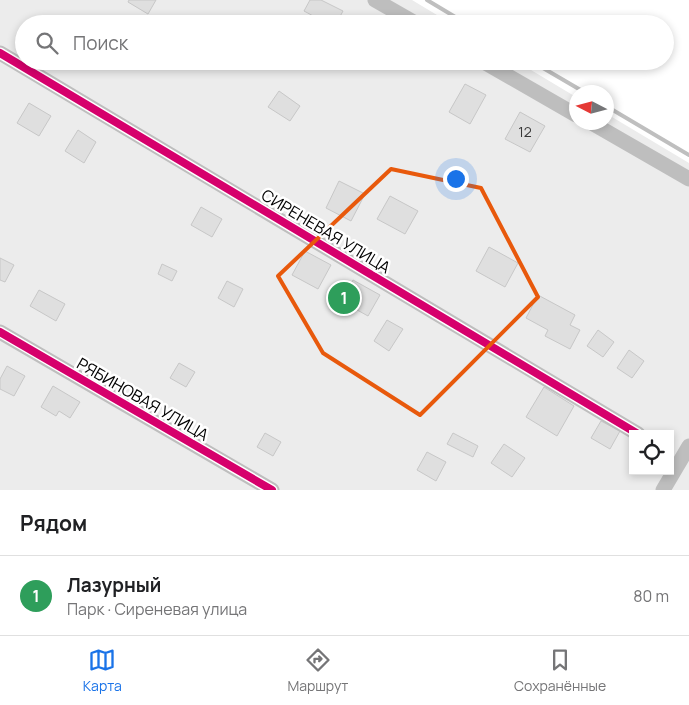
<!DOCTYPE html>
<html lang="ru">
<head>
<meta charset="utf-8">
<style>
  :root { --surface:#fff; --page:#f6f6f6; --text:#202124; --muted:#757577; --line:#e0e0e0; --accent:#1a73e8 }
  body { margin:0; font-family:Manrope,sans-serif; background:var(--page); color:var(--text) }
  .controls { position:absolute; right:15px; bottom:15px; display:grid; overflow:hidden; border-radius:0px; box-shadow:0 2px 8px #0003 }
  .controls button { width:45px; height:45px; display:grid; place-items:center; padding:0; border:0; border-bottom:1px solid var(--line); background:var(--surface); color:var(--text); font:25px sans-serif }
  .compass { position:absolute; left:569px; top:85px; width:45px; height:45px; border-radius:50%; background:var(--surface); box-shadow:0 2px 8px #0003; rotate:276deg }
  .you { position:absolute; left:455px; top:178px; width:18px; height:18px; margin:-12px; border:4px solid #fff; border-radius:50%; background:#1a73e8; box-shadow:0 0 0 8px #1a73e833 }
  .badge { display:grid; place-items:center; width:32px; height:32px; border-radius:50%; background:var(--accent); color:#fff; font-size:16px; font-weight:700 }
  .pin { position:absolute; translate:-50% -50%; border:2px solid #fff; box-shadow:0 1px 5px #0006 }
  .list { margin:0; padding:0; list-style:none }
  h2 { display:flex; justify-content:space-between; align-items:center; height:65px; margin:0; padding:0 20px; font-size:21px }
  h2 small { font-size:16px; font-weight:400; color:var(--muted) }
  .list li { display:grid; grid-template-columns:32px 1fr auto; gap:15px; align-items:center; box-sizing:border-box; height:80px; padding:0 20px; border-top:1px solid var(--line) }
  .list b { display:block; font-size:19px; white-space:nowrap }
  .list p { margin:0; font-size:16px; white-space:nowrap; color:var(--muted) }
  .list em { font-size:16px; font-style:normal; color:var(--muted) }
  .icon { flex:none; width:28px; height:28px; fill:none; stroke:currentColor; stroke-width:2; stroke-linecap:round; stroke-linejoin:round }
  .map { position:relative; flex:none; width:689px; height:490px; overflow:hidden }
  .search { position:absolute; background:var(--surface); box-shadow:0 2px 8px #0003; left:15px; right:15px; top:15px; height:55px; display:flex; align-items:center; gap:12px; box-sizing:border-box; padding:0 18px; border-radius:28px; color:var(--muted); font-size:19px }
  .sheet { height:145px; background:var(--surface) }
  nav { display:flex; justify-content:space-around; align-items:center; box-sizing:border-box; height:70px; border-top:1px solid var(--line); background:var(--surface); font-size:14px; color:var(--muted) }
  nav a { display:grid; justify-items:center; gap:2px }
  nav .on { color:var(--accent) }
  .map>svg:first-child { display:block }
  .green { fill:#ececec; fill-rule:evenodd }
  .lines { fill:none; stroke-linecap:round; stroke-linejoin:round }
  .stream { stroke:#bfbfbf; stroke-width:4 }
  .building { fill:#dfdfdf; stroke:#c7c7c7 }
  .minor { stroke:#bebebe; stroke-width:15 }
  .cycleway-casing { stroke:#fff; stroke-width:11 }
  .cycleway { stroke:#d6006c; stroke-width:8 }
  .marked { fill:none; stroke:#e8590c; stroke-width:4; stroke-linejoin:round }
  .labels { text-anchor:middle; stroke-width:5; stroke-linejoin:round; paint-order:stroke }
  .number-label { font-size:14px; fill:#383838 }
  .street-label { font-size:16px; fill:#000; stroke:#fff }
</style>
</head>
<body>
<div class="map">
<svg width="689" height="490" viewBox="0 0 689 490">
  <rect width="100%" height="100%" fill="#fff"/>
  <path class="green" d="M0,0h412l40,24h-428v37h492l60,36v25h30l1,-8 82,49v327h-689zM633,434h37v37h-37z"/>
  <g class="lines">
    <path class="stream" d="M427,0l40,24
      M531,61l53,31
      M606,106l83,49"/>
  </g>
  <path class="building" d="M129,0h27l-8,14 -20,-12z
    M310,0h11l22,11 -7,13h-8l-24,-13z
    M465,84l21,11 -16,29 -21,-12z
    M279,91l21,15 -10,15 -22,-14z
    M29,103l22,13 -12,20 -22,-13z
    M520,112l25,14 -15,26 -25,-13z
    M78,130l18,12 -12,21 -19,-12z
    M339,181l26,13 -14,27 -25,-13z
    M390,196l28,15 -13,23 -28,-15z
    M201,207l21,12 -10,18 -21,-12z
    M489,247l29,16 -13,24 -29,-16z
    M305,251l26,14 -13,24 -26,-14z
    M0,258l14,7 -9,17 -5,-2z
    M162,264l15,7 -5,10 -14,-7z
    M353,280l27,15 -12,21 -27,-15z
    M227,281l16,8 -9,18 -16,-9z
    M39,290l26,14 -9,17 -26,-15z
    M538,295l37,20 -5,10 10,5 -10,19 -25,-13 3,-6 -22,-12z
    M387,320l16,9 -14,22 -15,-10z
    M598,330l16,12 -11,15 -16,-11z
    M629,350l15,11 -12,17 -15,-10z
    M179,363l16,9 -9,15 -16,-9z
    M7,366l18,10 -11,20 -14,-7v-10z
    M53,386l27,16 -10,16 -11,-7 -3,5 -15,-9z
    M544,387l30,19 -17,30 -31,-19z
    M601,421l19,10 -10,18 -19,-11z
    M265,433l16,9 -8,14 -16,-9z
    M453,433l25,13 -5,11 -26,-13z
    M504,444l21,14 -13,19 -21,-14z
    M427,452l19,10 -10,19 -19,-11z"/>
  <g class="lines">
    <path class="minor" d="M375,0l42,24
      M0,53l638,381
      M482,61l94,54
      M590,122l99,57
      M0,332l272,158
      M663,490l26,-44"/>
    <g class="cycleway-casing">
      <path id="cycleway" d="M0,53l638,381
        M0,332l272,158"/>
    </g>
    <use href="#cycleway" class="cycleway"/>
  </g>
  <path class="marked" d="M391,169l90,19 57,109 -118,118 -97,-62 -45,-77z"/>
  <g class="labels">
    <g class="number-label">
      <text x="525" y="137">12</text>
    </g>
    <g class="street-label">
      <text transform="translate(326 231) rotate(31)" y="6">СИРЕНЕВАЯ УЛИЦА</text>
      <text transform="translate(143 399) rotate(30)" y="6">РЯБИНОВАЯ УЛИЦА</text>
    </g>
  </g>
</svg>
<div class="controls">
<button><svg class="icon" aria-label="locate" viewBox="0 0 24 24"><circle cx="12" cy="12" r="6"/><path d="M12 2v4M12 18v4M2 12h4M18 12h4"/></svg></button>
</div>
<svg class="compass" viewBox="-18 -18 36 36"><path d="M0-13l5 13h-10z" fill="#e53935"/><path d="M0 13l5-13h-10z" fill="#757577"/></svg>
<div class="you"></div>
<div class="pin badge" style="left:344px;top:298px;background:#2e9e5b">1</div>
<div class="search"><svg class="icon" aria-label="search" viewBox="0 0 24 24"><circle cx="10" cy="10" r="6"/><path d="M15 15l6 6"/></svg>Поиск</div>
</div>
<section class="sheet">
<h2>Рядом<small></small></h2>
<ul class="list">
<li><span class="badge" style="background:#2e9e5b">1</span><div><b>Лазурный</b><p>Парк · Сиреневая улица</p></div><em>80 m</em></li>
</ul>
</section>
<nav>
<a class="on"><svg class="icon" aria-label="map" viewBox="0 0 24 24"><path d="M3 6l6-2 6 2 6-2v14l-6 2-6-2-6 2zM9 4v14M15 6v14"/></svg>Карта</a>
<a><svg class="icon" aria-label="directions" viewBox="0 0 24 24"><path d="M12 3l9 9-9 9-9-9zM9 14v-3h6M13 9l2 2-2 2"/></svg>Маршрут</a>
<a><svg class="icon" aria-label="saved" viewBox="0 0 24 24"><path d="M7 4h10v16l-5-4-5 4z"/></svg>Сохранённые</a>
</nav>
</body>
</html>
